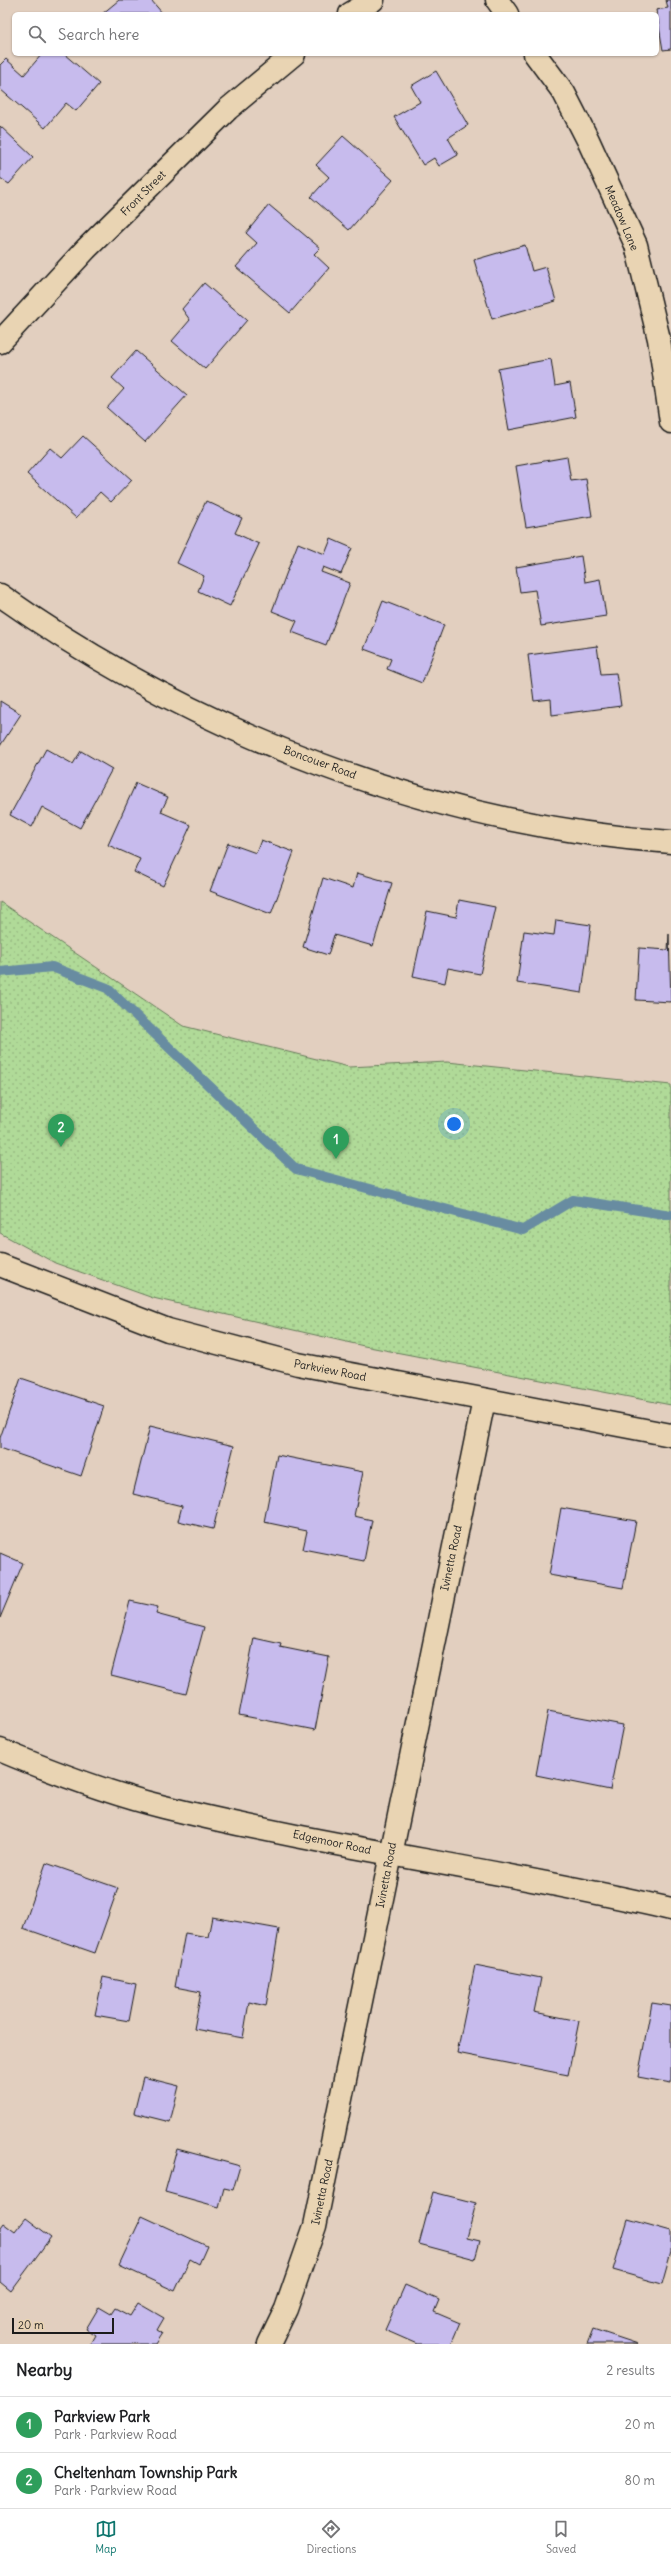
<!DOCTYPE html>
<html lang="en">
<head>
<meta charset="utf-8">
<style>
  :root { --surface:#fff; --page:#f6f6f6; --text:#202124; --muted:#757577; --line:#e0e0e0; --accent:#0f766e }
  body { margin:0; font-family:Delius,sans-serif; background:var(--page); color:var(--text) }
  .scale { position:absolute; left:12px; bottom:10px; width:102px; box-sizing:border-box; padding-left:4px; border:2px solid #1c1c1c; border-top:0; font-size:11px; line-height:14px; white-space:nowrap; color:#1c1c1c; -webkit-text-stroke:3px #e9d4b3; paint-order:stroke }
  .you { position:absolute; left:454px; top:1124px; width:14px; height:14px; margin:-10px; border:3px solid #fff; border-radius:50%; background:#1a73e8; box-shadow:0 0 0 6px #1a73e833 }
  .badge { display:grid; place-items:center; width:26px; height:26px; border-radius:50%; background:var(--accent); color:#fff; font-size:13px; font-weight:700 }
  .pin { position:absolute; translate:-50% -33px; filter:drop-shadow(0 1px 2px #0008) }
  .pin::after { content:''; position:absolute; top:21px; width:14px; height:12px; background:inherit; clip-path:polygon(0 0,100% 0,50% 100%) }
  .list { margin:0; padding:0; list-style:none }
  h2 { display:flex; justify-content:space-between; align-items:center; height:52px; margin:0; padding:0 16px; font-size:17px }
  h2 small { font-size:13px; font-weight:400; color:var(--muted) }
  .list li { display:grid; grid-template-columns:26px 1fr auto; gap:12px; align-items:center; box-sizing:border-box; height:56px; padding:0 16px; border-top:1px solid var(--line) }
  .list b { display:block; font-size:15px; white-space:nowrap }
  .list p { margin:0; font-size:13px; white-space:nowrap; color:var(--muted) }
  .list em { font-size:13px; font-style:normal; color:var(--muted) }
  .icon { flex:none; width:22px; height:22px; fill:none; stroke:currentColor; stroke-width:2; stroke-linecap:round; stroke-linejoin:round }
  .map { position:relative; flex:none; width:671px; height:2344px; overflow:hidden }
  .search { position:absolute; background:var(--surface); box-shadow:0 1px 3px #0004; left:12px; right:12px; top:12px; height:44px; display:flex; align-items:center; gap:10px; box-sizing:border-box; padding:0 14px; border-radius:6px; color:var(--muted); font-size:15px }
  .sheet { height:164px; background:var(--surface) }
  nav { display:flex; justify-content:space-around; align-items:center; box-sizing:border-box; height:56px; border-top:1px solid var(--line); background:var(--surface); font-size:11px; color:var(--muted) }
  nav a { display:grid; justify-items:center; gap:2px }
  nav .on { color:var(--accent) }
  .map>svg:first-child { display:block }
  .park { fill:url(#park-dots); stroke:#667b5a }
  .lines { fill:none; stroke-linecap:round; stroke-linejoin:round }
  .stream { stroke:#678ca1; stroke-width:10 }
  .building { fill:#c7bbed; stroke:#1c1c1c }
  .minor-casing { stroke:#1c1c1c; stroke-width:25 }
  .minor { stroke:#e9d4b3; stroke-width:22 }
  .labels { text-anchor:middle; stroke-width:3; stroke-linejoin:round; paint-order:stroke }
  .street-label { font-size:11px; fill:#1c1c1c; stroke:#e9d4b3 }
</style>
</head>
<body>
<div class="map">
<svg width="671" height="2344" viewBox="0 0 671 2344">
  <defs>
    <pattern id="park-dots" width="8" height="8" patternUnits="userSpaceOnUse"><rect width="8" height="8" fill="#b0da98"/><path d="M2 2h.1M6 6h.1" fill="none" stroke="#97ba82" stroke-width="1.8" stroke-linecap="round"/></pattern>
  </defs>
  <rect width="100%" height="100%" fill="#e2cfbf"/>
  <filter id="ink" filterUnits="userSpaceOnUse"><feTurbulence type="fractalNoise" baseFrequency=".025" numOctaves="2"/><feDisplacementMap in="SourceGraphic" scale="8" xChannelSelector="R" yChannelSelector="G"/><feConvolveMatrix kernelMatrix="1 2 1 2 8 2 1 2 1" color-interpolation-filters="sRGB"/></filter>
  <g filter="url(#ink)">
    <path class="park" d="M0,902l183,124 166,41 98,-5 224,23v320l-307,-59 -211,-48 -98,-35 -55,-30z"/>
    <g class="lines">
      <path class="stream" d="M0,972l52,-5 55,21 189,181 227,61 50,-30 98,15"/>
    </g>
    <path class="building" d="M119,0h32l12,14h-61z
      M666,0h5v49l-8,1 -7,-40 12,-2z
      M42,54h22l35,30 -23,27 -10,-8 -21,25 -45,-39v-24l6,-6 18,16z
      M436,71l32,54 -20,13 10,17 -19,11 -5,-8 -11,7 -29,-48 26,-15 -9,-16z
      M0,126l33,31 -24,27 -9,-6z
      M343,136l50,44 -44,50 -38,-33 18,-20 -13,-12z
      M269,205l51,43 -6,6 15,14 -39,45 -54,-46 21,-24 -11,-10z
      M525,245l7,26 14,-4 10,34 -64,18 -18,-59z
      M204,283l43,37 -42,49 -33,-28 18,-21 -8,-11z
      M136,351l51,44 -42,47 -38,-34 17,-19 -12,-11z
      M551,359l4,27 15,-3 6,34 -67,13 -11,-61z
      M83,436l49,44 -21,22 -11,-10 -24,26 -49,-44 23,-26 12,10z
      M567,457l4,24 15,-2 6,37 -66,11 -10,-61z
      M206,501l36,17 -7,15 24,11 -29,62 -32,-15 6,-15 -27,-13z
      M331,539l21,9 -11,26 -18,-7 -2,5 29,11 -24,62 -34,-13 5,-11 -25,-10 26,-68 27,11z
      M581,556l4,26 15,-3 6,37 -65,10 -6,-36 -15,2 -4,-25z
      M383,601l61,24 -22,58 -35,-14 4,-10 -27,-10z
      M597,646l4,28 15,-1 5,33 -69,9 -1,-16 -17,2 -6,-46z
      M0,701l21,13 -21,32z
      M46,749l27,15 8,-13 31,18 -32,59 -38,-21 -10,20 -22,-12z
      M136,783l32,14 -7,15 30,13 -28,61 -29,-14 6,-13 -32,-14z
      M261,840l33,12 -23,62 -61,-23 18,-48 28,10z
      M357,873l35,10 -19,63 -39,-11 -6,20 -25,-8 20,-69 30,10z
      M459,900l36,7 -15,67 -32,-6 -3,15 -32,-7 14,-65 29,6z
      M556,920l35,5 -9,68 -65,-10 7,-52 30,4z
      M669,934l2,68 -35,-2 3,-52 29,2z
      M21,1378l83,28 -23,70 -81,-28v-10z
      M150,1426l84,20 -21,83 -35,-8 4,-15 -49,-12z
      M277,1455l86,17 -9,44 18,4 -8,41 -61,-12 4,-18 -43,-9z
      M561,1508l75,13 -13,67 -74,-13z
      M0,1553l23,10 -23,55z
      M130,1601l28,6 -2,7 48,13 -18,67 -75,-19z
      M254,1638l27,6 -1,3 49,10 -14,73 -76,-15z
      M548,1711l75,14 -13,65 -74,-15z
      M46,1863l72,25 -23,65 -72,-25z
      M212,1917l67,12 -13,77 -17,-4 -6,36 -49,-9 7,-37 -26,-5 10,-54 23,4z
      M475,1965l66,13 -7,34 45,9 -11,54 -111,-22z
      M103,1977l33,7 -7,37 -34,-6z
      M652,2003l19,3v77l-33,-6z
      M143,2077l36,9 -9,36 -36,-9z
      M177,2149l63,17 -7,24 -9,-2 -5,19 -54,-15z
      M433,2192l43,11 -9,35 13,3 -5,18 -56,-15z
      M142,2216l65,30 -8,18 -9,-5 -15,32 -56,-26z
      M26,2218l25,19 -40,54 -11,-9v-55l3,-4 12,9z
      M628,2219l43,12v21l-9,32 -49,-14z
      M405,2285l34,15 -5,12 26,11 -9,21h-34l-32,-14z
      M138,2303l26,15 -7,12 5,3 -7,11h-65l5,-9 -9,-6 13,-22 12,7 4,-6 15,8z
      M593,2329l45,15h-51z"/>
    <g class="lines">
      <g class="minor-casing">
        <path id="minor" d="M497,0l10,14
          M350,14l23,-14
          M535,54l29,39 24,47 48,105 23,94 12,83
          M0,342l86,-93 142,-140 66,-55
          M0,595c195,138 432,230 671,247
          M0,1265l168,65 130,34 373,71
          M0,1750c50,21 111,44 164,57 167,41 339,63 507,102
          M269,2344l17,-35 29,-83 169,-826"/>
      </g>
      <use href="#minor" class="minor"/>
    </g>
  </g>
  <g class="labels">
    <g class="street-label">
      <text transform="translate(143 193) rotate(-45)" y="4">Front Street</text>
      <text transform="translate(622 218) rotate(67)" y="4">Meadow Lane</text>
      <text transform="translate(320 762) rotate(20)" y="4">Boncouer Road</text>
      <text transform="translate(330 1370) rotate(11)" y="4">Parkview Road</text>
      <text transform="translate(451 1558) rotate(-78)" y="4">Ivinetta Road</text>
      <text transform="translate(332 1842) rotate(12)" y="4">Edgemoor Road</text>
      <text transform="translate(386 1875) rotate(-79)" y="4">Ivinetta Road</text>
      <text transform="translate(322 2192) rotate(-78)" y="4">Ivinetta Road</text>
    </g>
  </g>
</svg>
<div class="scale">20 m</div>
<div class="you"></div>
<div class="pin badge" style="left:336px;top:1159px;background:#2e9e5b">1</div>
<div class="pin badge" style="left:61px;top:1147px;background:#2e9e5b">2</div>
<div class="search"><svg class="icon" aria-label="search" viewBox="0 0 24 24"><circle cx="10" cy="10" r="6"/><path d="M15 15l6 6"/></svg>Search here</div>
</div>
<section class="sheet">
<h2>Nearby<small>2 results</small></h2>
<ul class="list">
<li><span class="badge" style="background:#2e9e5b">1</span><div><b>Parkview Park</b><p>Park · Parkview Road</p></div><em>20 m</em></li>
<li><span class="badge" style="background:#2e9e5b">2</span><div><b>Cheltenham Township Park</b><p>Park · Parkview Road</p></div><em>80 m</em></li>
</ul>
</section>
<nav>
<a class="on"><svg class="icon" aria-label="map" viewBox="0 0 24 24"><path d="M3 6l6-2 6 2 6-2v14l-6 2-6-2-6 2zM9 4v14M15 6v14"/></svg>Map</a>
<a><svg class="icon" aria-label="directions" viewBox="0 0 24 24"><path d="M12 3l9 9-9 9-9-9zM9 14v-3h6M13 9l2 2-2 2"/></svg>Directions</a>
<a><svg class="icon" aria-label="saved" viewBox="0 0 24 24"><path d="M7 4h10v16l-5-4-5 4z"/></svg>Saved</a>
</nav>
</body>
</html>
